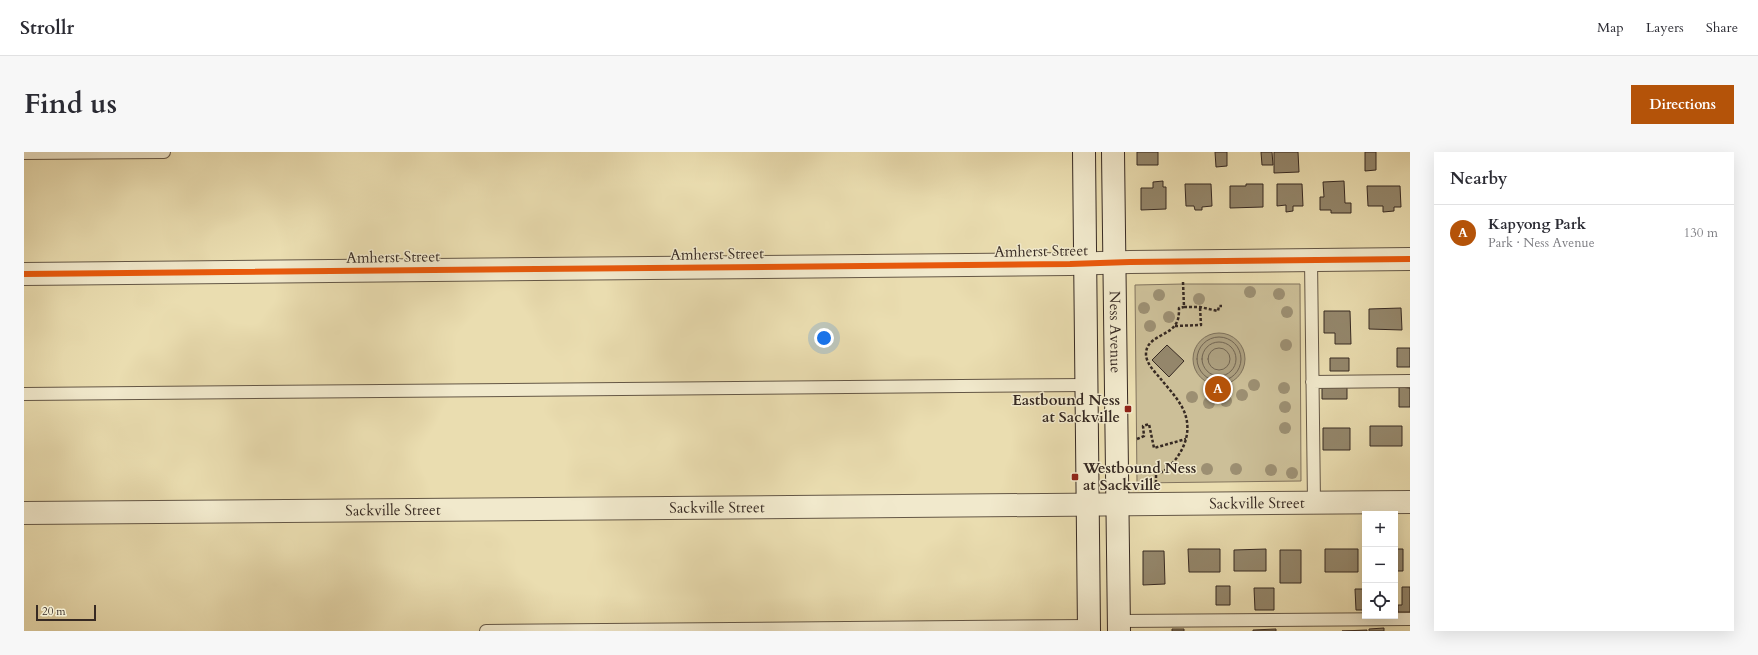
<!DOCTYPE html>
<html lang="en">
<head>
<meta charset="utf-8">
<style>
  :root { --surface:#fff; --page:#f7f7f7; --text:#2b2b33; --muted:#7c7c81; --line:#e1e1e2; --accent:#b45309 }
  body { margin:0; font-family:Cardo,serif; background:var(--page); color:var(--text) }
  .controls { position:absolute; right:12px; bottom:12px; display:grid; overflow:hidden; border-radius:0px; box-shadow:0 4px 16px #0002 }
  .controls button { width:36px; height:36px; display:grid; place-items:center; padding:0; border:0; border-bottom:1px solid var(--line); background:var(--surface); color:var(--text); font:20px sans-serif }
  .scale { position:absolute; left:12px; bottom:10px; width:60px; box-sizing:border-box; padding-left:4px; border:2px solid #372a23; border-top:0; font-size:11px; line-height:14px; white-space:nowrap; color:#372a23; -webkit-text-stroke:3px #f1e9cc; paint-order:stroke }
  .you { position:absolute; left:800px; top:186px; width:14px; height:14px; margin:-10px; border:3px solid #fff; border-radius:50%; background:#1a73e8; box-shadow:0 0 0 6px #1a73e833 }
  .badge { display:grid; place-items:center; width:26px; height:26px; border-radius:50%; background:var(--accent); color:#fff; font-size:13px; font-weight:700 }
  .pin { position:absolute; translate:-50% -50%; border:2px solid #fff; box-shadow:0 1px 4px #0006 }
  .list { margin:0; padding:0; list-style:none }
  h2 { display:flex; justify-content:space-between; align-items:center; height:52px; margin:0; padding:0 16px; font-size:17px }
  h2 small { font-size:13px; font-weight:400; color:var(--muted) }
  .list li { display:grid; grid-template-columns:26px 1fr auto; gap:12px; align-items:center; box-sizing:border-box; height:56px; padding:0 16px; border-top:1px solid var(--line) }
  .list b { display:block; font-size:15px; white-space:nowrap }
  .list p { margin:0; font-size:13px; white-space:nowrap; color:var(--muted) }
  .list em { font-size:13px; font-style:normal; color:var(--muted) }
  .icon { flex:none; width:22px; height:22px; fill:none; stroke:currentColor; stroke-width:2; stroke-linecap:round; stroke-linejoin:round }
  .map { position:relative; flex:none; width:1386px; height:479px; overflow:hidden; border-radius:0px }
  header { display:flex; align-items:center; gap:24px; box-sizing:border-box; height:56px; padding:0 20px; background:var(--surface); border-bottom:1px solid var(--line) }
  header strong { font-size:19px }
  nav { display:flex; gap:22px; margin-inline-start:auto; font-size:14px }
  .intro { display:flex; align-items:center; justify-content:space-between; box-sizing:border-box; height:96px; padding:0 24px }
  h1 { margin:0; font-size:28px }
  .button { padding:10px 18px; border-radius:0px; background:var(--accent); color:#fff; font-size:14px; font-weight:700 }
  main { display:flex; gap:24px; padding:0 24px }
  aside { flex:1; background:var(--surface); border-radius:0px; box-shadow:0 4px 16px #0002 }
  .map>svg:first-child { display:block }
  .green { fill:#ccbf98; stroke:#82745e }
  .water { fill:#ada080; stroke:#7e715b }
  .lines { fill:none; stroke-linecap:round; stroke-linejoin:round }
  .shore { stroke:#726552; stroke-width:1 }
  .building { fill:#94876c; stroke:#372a23 }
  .lane-casing { stroke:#645746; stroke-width:14 }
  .street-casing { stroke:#645746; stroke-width:24 }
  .secondary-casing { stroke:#372a23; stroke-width:24 }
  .path { stroke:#372a23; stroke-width:2.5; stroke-dasharray:3 2; stroke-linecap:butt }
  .lane { stroke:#f1e9cc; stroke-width:12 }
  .street { stroke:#f1e9cc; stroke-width:22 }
  .secondary { stroke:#f1e9cc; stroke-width:22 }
  .cycleway-casing { stroke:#f1e9cc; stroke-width:8 }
  .cycleway { stroke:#e8590c; stroke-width:6 }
  .tree { fill:#9c8f72 }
  .poi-dot { fill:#8f2418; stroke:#f1e9cc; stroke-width:1.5 }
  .labels { text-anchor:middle; stroke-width:3; stroke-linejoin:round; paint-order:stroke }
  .street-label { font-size:15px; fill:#372a23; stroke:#f1e9cc }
  .poi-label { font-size:15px; font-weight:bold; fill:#372a23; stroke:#f1e9cc; text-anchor:end }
</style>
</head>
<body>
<header>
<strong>Strollr</strong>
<nav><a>Map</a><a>Layers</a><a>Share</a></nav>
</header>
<div class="intro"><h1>Find us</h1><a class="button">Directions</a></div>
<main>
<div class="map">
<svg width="1386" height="479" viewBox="0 0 1386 479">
  <rect width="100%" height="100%" fill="#eaddb0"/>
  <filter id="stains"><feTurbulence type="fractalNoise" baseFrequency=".005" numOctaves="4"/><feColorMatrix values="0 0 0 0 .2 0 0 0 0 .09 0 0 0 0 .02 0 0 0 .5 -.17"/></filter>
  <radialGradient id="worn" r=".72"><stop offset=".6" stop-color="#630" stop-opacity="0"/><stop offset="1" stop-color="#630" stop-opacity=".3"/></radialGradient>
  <path class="green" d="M1159,132h117l1,197 -164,2 -2,-198z"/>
  <path class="water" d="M1169 207a26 26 0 1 1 52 0a26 26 0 1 1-52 0Z"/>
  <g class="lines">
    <path class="shore" d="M1173 207a22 22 0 1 1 44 0a22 22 0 1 1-44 0Z
      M1178 207a17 17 0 1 1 34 0a17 17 0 1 1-34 0Z
      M1184 207a11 11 0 1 1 22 0a11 11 0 1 1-22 0Z"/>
  </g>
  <path class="building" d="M1113,0h21v13h-21z
    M1191,0h12v14l-11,1z
    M1237,0h11l1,13h-11z
    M1250,0h24l1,20 -25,1z
    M1341,0h11v18l-11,1z
    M1139,29v6h3v22l-25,1v-22h12v-6z
    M1320,29l1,22h6v10h-20v-3h-11v-13h4l-1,-15z
    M1161,32h26l1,22 -10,1v3h-7l-1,-4h-8z
    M1222,32h17v23l-33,1v-22h16z
    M1253,32h25l1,22h-10v5l-7,1v-7l-9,1z
    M1343,34h33l1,21h-7v4l-11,1v-6h-15z
    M1377,156l1,22 -33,-1v-20z
    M1300,159h26l1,33h-16v-11h-11z
    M1143,193l17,16 -15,16 -17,-17z
    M1373,196h13v19h-13z
    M1306,206h19v13h-19z
    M1298,233h25v14h-25z
    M1375,235l11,1v19h-11z
    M1346,274h32v20h-32z
    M1299,276h27v22h-27z
    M1164,397h32v23h-31z
    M1242,397v22h-32v-21z
    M1301,397h33v23h-33z
    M1371,397h8v22h-8z
    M1256,398h21v33h-21z
    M1119,399h21l1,33 -22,1z
    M1192,434h14v19h-14z
    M1378,435h8v25h-12v-7h4z
    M1230,436h20v22h-19z
    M1331,437h10v21h-9z
    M1360,476v3h-15v-2z
    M1148,477h12v2h-12z
    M1252,477v2h-23v-1z
    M1343,478v1h-25z"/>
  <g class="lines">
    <g class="lane-casing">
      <path id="lane" d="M0,1l140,-1
        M1287,108l3,243
        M1288,230l98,-1
        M0,242l1063,-9
        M1095,469l291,-2
        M462,479l603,-5"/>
    </g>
    <g class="street-casing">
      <g id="street">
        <path d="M0,122l1046,-10 60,-2 280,-3"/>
        <path id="s1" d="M0,361l1386,-11"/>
      </g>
    </g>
    <g class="secondary-casing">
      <g id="secondary">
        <path d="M1060,0l5,479"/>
        <path id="s2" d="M1089,0l6,479"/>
      </g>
    </g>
    <path class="path" d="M1159,130l1,25h16l18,4 1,-5h3
      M1151,174l26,-1 -1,-18
      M1113,287l7,-3 -1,-10 6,-2 5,24 32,-9
      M1132,331v-11h7c20,-16 32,-41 19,-65 -6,-11 -15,-20 -22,-29 -6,-7 -14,-15 -14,-24 0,-17 22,-18 29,-29 4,-5 4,-11 4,-17l5,-1"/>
    <use href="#lane" class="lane"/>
    <use href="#street" class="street"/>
    <use href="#secondary" class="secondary"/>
    <g class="cycleway-casing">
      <path id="cycleway" d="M0,122l1046,-10 60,-2 280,-3"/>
    </g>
    <use href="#cycleway" class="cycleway"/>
  </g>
  <g class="tree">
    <circle cx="1226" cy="140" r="6"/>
    <circle cx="1255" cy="142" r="6"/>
    <circle cx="1135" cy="143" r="6"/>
    <circle cx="1175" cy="147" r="6"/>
    <circle cx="1120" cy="156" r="6"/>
    <circle cx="1263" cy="160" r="6"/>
    <circle cx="1145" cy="165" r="6"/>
    <circle cx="1126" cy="174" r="6"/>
    <circle cx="1262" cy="193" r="6"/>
    <circle cx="1230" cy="233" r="6"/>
    <circle cx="1260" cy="236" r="6"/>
    <circle cx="1218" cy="243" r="6"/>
    <circle cx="1168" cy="245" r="6"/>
    <circle cx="1202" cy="249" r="6"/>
    <circle cx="1185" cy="251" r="6"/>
    <circle cx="1261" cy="255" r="6"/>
    <circle cx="1261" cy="276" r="6"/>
    <circle cx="1183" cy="317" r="6"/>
    <circle cx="1212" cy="317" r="6"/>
    <circle cx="1247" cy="318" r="6"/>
    <circle cx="1268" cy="321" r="6"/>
  </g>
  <g class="poi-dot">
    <rect x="1100" y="253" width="8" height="8" rx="2"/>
    <rect x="1047" y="321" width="8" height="8" rx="2"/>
  </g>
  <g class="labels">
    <g class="street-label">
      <text transform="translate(1017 99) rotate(-1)" y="5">Amherst Street</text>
      <text transform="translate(693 102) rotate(-1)" y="5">Amherst Street</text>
      <text transform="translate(369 105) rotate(-1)" y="5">Amherst Street</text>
      <text dy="5" stroke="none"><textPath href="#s2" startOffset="180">Ness Avenue</textPath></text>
      <text dy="5" stroke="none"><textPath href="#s1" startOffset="1233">Sackville Street</textPath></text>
      <text dy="5" stroke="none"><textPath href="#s1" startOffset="693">Sackville Street</textPath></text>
      <text dy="5" stroke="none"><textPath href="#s1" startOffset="369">Sackville Street</textPath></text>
    </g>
    <g class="poi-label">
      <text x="1096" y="253">Eastbound Ness<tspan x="1096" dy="17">at Sackville</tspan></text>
      <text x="1059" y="321" text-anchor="start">Westbound Ness<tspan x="1059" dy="17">at Sackville</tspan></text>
    </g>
  </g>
  <rect width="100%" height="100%" filter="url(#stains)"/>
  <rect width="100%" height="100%" fill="url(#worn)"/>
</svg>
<div class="controls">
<button>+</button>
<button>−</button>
<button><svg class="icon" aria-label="locate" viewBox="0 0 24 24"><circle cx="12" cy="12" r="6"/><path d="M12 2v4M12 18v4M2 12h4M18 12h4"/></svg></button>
</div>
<div class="scale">20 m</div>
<div class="you"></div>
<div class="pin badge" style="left:1194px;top:237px">A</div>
</div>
<aside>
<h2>Nearby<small></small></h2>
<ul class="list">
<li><span class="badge">A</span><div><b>Kapyong Park</b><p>Park · Ness Avenue</p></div><em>130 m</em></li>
</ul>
</aside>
</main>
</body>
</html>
